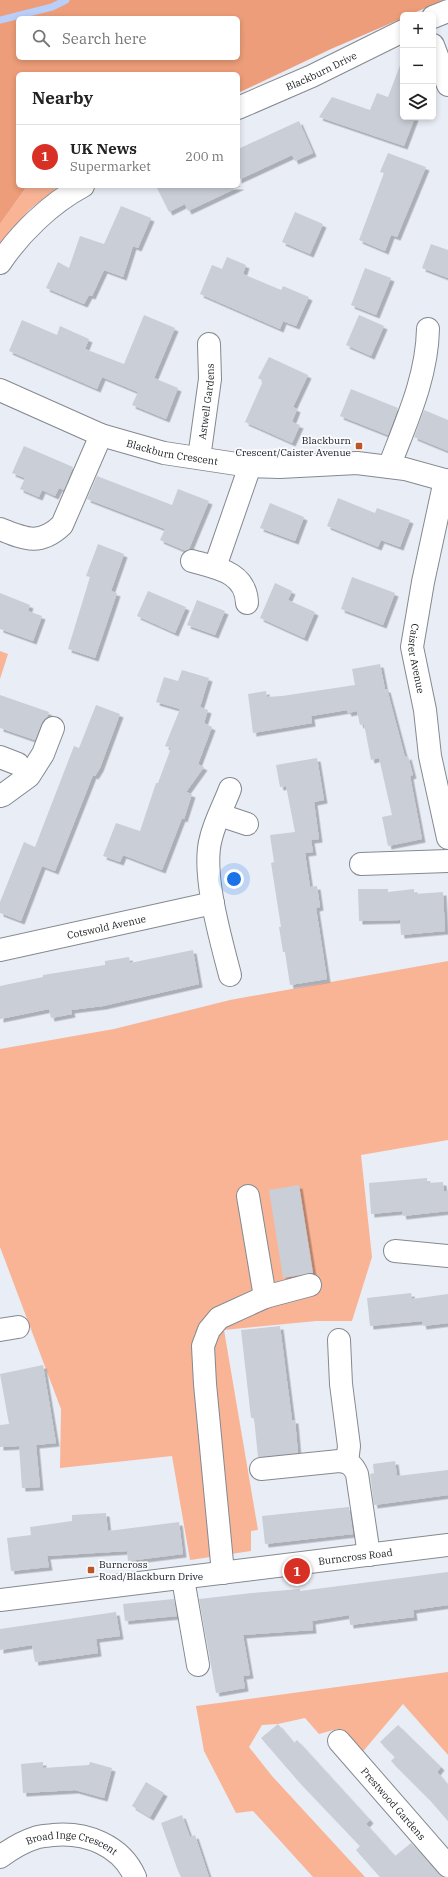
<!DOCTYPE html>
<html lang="en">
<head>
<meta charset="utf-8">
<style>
  :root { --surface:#fff; --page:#f2f2f2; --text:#222; --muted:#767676; --line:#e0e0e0; --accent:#d93025 }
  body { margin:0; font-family:"IBM Plex Serif",serif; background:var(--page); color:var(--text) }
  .controls { position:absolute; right:12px; top:12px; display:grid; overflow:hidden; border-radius:6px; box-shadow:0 2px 6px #0003 }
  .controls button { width:36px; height:36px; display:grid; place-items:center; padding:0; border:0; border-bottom:1px solid var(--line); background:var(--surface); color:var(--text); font:20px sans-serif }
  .you { position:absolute; left:234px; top:879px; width:14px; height:14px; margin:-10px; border:3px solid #fff; border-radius:50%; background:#1a73e8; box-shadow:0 0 0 6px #1a73e833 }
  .badge { display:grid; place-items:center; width:26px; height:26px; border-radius:50%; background:var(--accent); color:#fff; font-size:13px; font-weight:700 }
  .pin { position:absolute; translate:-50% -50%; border:2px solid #fff; box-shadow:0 1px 4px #0006 }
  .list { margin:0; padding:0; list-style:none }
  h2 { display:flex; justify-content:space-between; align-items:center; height:52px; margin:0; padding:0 16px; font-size:17px }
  h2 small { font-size:13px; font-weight:400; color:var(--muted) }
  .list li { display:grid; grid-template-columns:26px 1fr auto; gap:12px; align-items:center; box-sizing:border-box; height:64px; padding:0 16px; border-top:1px solid var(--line) }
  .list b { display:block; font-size:15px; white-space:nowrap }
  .list p { margin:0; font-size:13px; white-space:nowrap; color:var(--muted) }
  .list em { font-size:13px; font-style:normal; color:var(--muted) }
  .icon { flex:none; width:22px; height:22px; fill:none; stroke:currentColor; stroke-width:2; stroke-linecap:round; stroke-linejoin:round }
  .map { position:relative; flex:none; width:448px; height:1877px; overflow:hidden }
  .search { position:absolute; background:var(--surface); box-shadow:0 2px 6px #0003; left:16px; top:16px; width:224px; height:44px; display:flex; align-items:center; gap:10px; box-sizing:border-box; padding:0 14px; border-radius:6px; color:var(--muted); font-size:15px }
  .panel { position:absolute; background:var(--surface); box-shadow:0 2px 6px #0003; left:16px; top:72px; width:224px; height:116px; border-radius:6px }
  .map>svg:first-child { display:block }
  .green { fill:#f9b496 }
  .forest { fill:#ed9d79; fill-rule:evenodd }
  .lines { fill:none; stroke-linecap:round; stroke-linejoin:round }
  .stream { stroke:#b9cffa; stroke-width:7 }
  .building { fill:#caced7; filter:url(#shadow) }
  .minor-casing { stroke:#858990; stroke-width:24 }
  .major-casing { stroke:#858990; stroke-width:24 }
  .minor { stroke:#fff; stroke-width:22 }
  .major { stroke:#fff; stroke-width:22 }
  .poi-dot { fill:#bc5725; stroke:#f9fbfe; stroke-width:1.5 }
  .labels { text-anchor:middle; stroke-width:3.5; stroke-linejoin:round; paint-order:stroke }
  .street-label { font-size:10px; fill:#202225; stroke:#f9fbfe }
  .poi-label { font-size:10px; fill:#202225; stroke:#f9fbfe; text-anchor:end }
</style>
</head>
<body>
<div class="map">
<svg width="448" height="1877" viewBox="0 0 448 1877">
  <defs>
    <filter id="shadow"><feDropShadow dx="3.5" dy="3.5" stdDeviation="0" flood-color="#0004"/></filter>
  </defs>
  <rect width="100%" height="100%" fill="#e9edf6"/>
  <path class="green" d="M27,186h32l-30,24 -29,34v-20z
    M0,651l8,3 -8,25z
    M448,961v179l-87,15 11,102 -20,64h-36l-92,9 34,200 -7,1v20l-61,9 -18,-104 -112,12 1,-59 -61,-162v-198l114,-20 116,-29z
    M448,1672v83l-45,-51 -43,51 -23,-26 -18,5 -14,-16 -27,6 -16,1 -13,22 23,29 93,101h-52l-60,-66 -17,2 -32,-62 -8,-45z"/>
  <path class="forest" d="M0,0h444l-35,15h-6v3l-72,31 -93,44v-19h-220v112h9l-27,38zM18,18h220v40h-220z"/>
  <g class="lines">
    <path class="stream" d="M0,20l52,-13 14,-7"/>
  </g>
  <path class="building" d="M402,60l1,57h12l-11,29 -85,-29 13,-20 38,13 7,-17 11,4z
    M299,121l14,32 -18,8 -3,-6 -54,25v-31z
    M388,153l38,14 -29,70 -6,-2 -6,16 -26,-11 25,-67 -4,-1z
    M156,186h85l-53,25 -3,-7 -16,8z
    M121,206l30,12 -13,30 -5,-2 -10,31 -19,-7 -12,26 -3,-1 -5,9 -38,-16 12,-26 11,6 11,-32 24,8z
    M295,212l28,12 -13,30 -28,-12z
    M431,244l17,6v28l-26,-10z
    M227,257l19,8 -3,9 38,16 2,-4 26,11 -13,29 -13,-5 -3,8 -80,-35 12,-29 10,4z
    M365,268l26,10 -15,37 -25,-10z
    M144,315l31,13 -21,50 24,10 -12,31 -34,-14 6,-13 -36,-15 -5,12 -88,-38 13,-31 35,15 3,-9 29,13 -4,10 39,15z
    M359,315l25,11 -13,30 -25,-11z
    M269,357l39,18 -15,32 4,2 -5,13 8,3 -8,18 -47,-21 18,-41 -5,-3z
    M351,389l47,19 -10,27 -48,-19z
    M424,410l24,10v31l-34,-14z
    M24,446l49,21 -9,23 -5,-2 -4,8 -13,-6 -3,7 -19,-8 5,-11 -13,-5z
    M97,476l75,29 6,-16 31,12 -20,48 -3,2 -26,-11 5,-11 -78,-30z
    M338,498l37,15 2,-5 33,12 -10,27 -19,-7 -3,7 -51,-21z
    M270,503l34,14 -9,24 -35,-13z
    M98,544l26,10 -13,37 6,2 -22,65 -27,-9 22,-72 -4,-1z
    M352,577l43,16 -12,32 -42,-16z
    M275,583l17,8 -4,9 27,12 -11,26 -44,-20z
    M148,591l38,16 -11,26 -38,-17z
    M0,593l30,12 -2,6 14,5 -9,25 -33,-12z
    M197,600l28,11 -10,24 -28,-10z
    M380,664l5,25h2l18,68 3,-1 5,19 -3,1 12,63 -34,7 -6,-29 10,-2 -13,-57 -8,2 -7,-36 -4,1 -3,-14 -9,2 -1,-3 -36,6 1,7 -59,10 -5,-39 18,-3 1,6 15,-1 73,-11 -3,-16z
    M182,670l27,8 -9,29 8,3 -4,13 8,4 -14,37 6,3 -18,25 6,2 -8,25 -2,-1 -20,52 -39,-15 -3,7 -17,-6 13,-33 24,8 16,-48h2l13,-35 -6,-2 15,-37 -24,-7 8,-25 14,4z
    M0,695l49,17 -2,5 -6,7 -6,16 -35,-12z
    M96,705l24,9 -20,54 -5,8 -2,-1 -38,96 -13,-5 -21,55 -21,-8v-11l24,-60 11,5 39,-101 5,2z
    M317,758l7,42 -10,2 5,37 -8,1 2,12 -8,1 5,34 7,-1 3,21 -4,1 11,71 -37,6 -5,-33h-2l-4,-25h2l-10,-64 3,-1 -4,-27 25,-3 -9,-46 -6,1 -4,-22z
    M358,889h30v3l26,-3v5l29,-2 2,39 -44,4 -1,-15 -41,1z
    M193,950l6,34 -96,22 -32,4 1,4 -21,4 -2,-9 -49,10v-33l43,-9v-2l62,-10v-4l24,-4 1,6z
    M427,1178v5l16,-1 1,9h4v20l-45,5 -1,-5 -31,3 -2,-31z
    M299,1185l14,88 -30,5 -14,-88z
    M411,1293l1,6 36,-5v29l-25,3 -1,-5 -52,5 -3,-28z
    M280,1326l12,94h3l3,33 -40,4 -4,-39h-3l-10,-88z
    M43,1365l13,78 -20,2 4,42 -18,1 -3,-42 -19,1v-22l9,-1 -9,-50z
    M395,1461l2,15 51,-6v25l-74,10 -4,-31 4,-1 -1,-9z
    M349,1507l4,27 -88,10 -3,-28z
    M106,1513l2,18 71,-9 4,32 -55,7 -1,-10 -80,5 2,11 -38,4 -4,-33 24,-3 -1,-8 42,-6v-6z
    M448,1572v33l-35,5 1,7 -64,8 -1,-10 -37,6 1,9 -70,5 7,40 -7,1 2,12 -29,5 -17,-94 53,-6 48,-4v2z
    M174,1599l3,17 -52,5 -2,-17z
    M116,1612l4,24 -24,3 2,14 -63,9 -3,-17 -32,5v-21z
    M278,1724l16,19 3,-3 73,80 -4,4 29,32 16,-13 32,34h-63l-24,-27 4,-4 -60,-63 -39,-45z
    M398,1725l43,42 -4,5 11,13v36l-19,-22 -38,-38 4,-4 -15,-15z
    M43,1762v6l46,-3 1,-3 22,6 -8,30 -29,-8 -52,3 -2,-29z
    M146,1782l18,11 -14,24 -18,-11z
    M182,1815l8,22 5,-2 14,42h-28l-3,-6 -17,-48z"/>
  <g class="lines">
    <g class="minor-casing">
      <g id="minor">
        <path d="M433,17l15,-6"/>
        <path d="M433,45l15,40"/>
        <path id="s1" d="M238,108l74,-32 91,-45"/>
        <path d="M0,263c20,-30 51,-60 83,-77"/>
        <path id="s2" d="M0,390l101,45 63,18 86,13 30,1 77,-4 48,6 43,12"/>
        <path id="s3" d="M199,458l11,-79 -1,-35"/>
        <path d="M389,467c17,-45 38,-89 39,-138"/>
        <path id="s4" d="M445,480l-22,102 -11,65 13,63 5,46 18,82"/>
        <path d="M0,529c25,10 40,17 62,-4l39,-90"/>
        <path d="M192,561c25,7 54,11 55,42"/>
        <path d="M215,567l35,-101"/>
        <path d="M0,757l18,7"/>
        <path d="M0,796l3,-1 26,-19 14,-22 10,-26"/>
        <path d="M220,815l27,9"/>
        <path d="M361,864l87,-3"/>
        <path id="s5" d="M0,950l213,-47"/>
        <path d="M230,975c-9,-35 -29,-103 -19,-137 4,-17 13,-33 19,-49"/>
        <path d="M248,1196l17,101"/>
        <path d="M395,1251l53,5"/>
        <path d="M0,1330l18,-3"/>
        <path d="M339,1340l2,44 8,62 -2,16"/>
        <path d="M261,1469l78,-8c10,1 14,4 18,13l12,81"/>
        <path d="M223,1573l-18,-189 -2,-38 6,-16 10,-12 46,-21 45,-12"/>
        <path d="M183,1579l15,86"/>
        <path id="s6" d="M339,1741l109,125"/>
        <path id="s7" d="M0,1857c11,-8 22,-15 35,-19 5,-2 12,-2 18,-3 33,-3 68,10 82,42"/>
      </g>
    </g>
    <g class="major-casing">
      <g id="major">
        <path id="s8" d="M0,1600l448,-55"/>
      </g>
    </g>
    <use href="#minor" class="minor"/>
    <use href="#major" class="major"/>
  </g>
  <g class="poi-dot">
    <rect x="355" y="442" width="8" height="8" rx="2"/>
    <rect x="87" y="1566" width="8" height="8" rx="2"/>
  </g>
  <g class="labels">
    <g class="street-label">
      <text dy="4" stroke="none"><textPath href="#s1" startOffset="91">Blackburn Drive</textPath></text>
      <text dy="4" stroke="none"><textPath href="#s3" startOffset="57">Astwell Gardens</textPath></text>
      <text dy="4" stroke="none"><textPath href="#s2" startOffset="184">Blackburn Crescent</textPath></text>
      <text dy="4" stroke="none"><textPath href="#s4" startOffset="182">Caister Avenue</textPath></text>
      <text dy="4" stroke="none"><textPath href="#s5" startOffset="109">Cotswold Avenue</textPath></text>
      <text dy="4" stroke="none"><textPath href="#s8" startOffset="358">Burncross Road</textPath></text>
      <text dy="4" stroke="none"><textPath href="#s6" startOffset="83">Prestwood Gardens</textPath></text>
      <text dy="4" stroke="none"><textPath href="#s7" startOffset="78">Broad Inge Crescent</textPath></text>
    </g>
    <g class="poi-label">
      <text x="351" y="444">Blackburn<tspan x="351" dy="12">Crescent/Caister Avenue</tspan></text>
      <text x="99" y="1568" text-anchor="start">Burncross<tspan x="99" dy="12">Road/Blackburn Drive</tspan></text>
    </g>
  </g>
</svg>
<div class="controls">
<button>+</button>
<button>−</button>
<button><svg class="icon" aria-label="layers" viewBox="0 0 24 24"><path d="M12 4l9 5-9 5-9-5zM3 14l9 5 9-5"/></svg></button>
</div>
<div class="you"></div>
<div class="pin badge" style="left:297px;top:1571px">1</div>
<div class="search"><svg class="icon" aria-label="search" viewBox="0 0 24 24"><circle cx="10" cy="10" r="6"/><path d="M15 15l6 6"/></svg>Search here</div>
<section class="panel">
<h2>Nearby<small></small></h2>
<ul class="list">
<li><span class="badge">1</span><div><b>UK News</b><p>Supermarket</p></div><em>200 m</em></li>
</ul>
</section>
</div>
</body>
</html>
